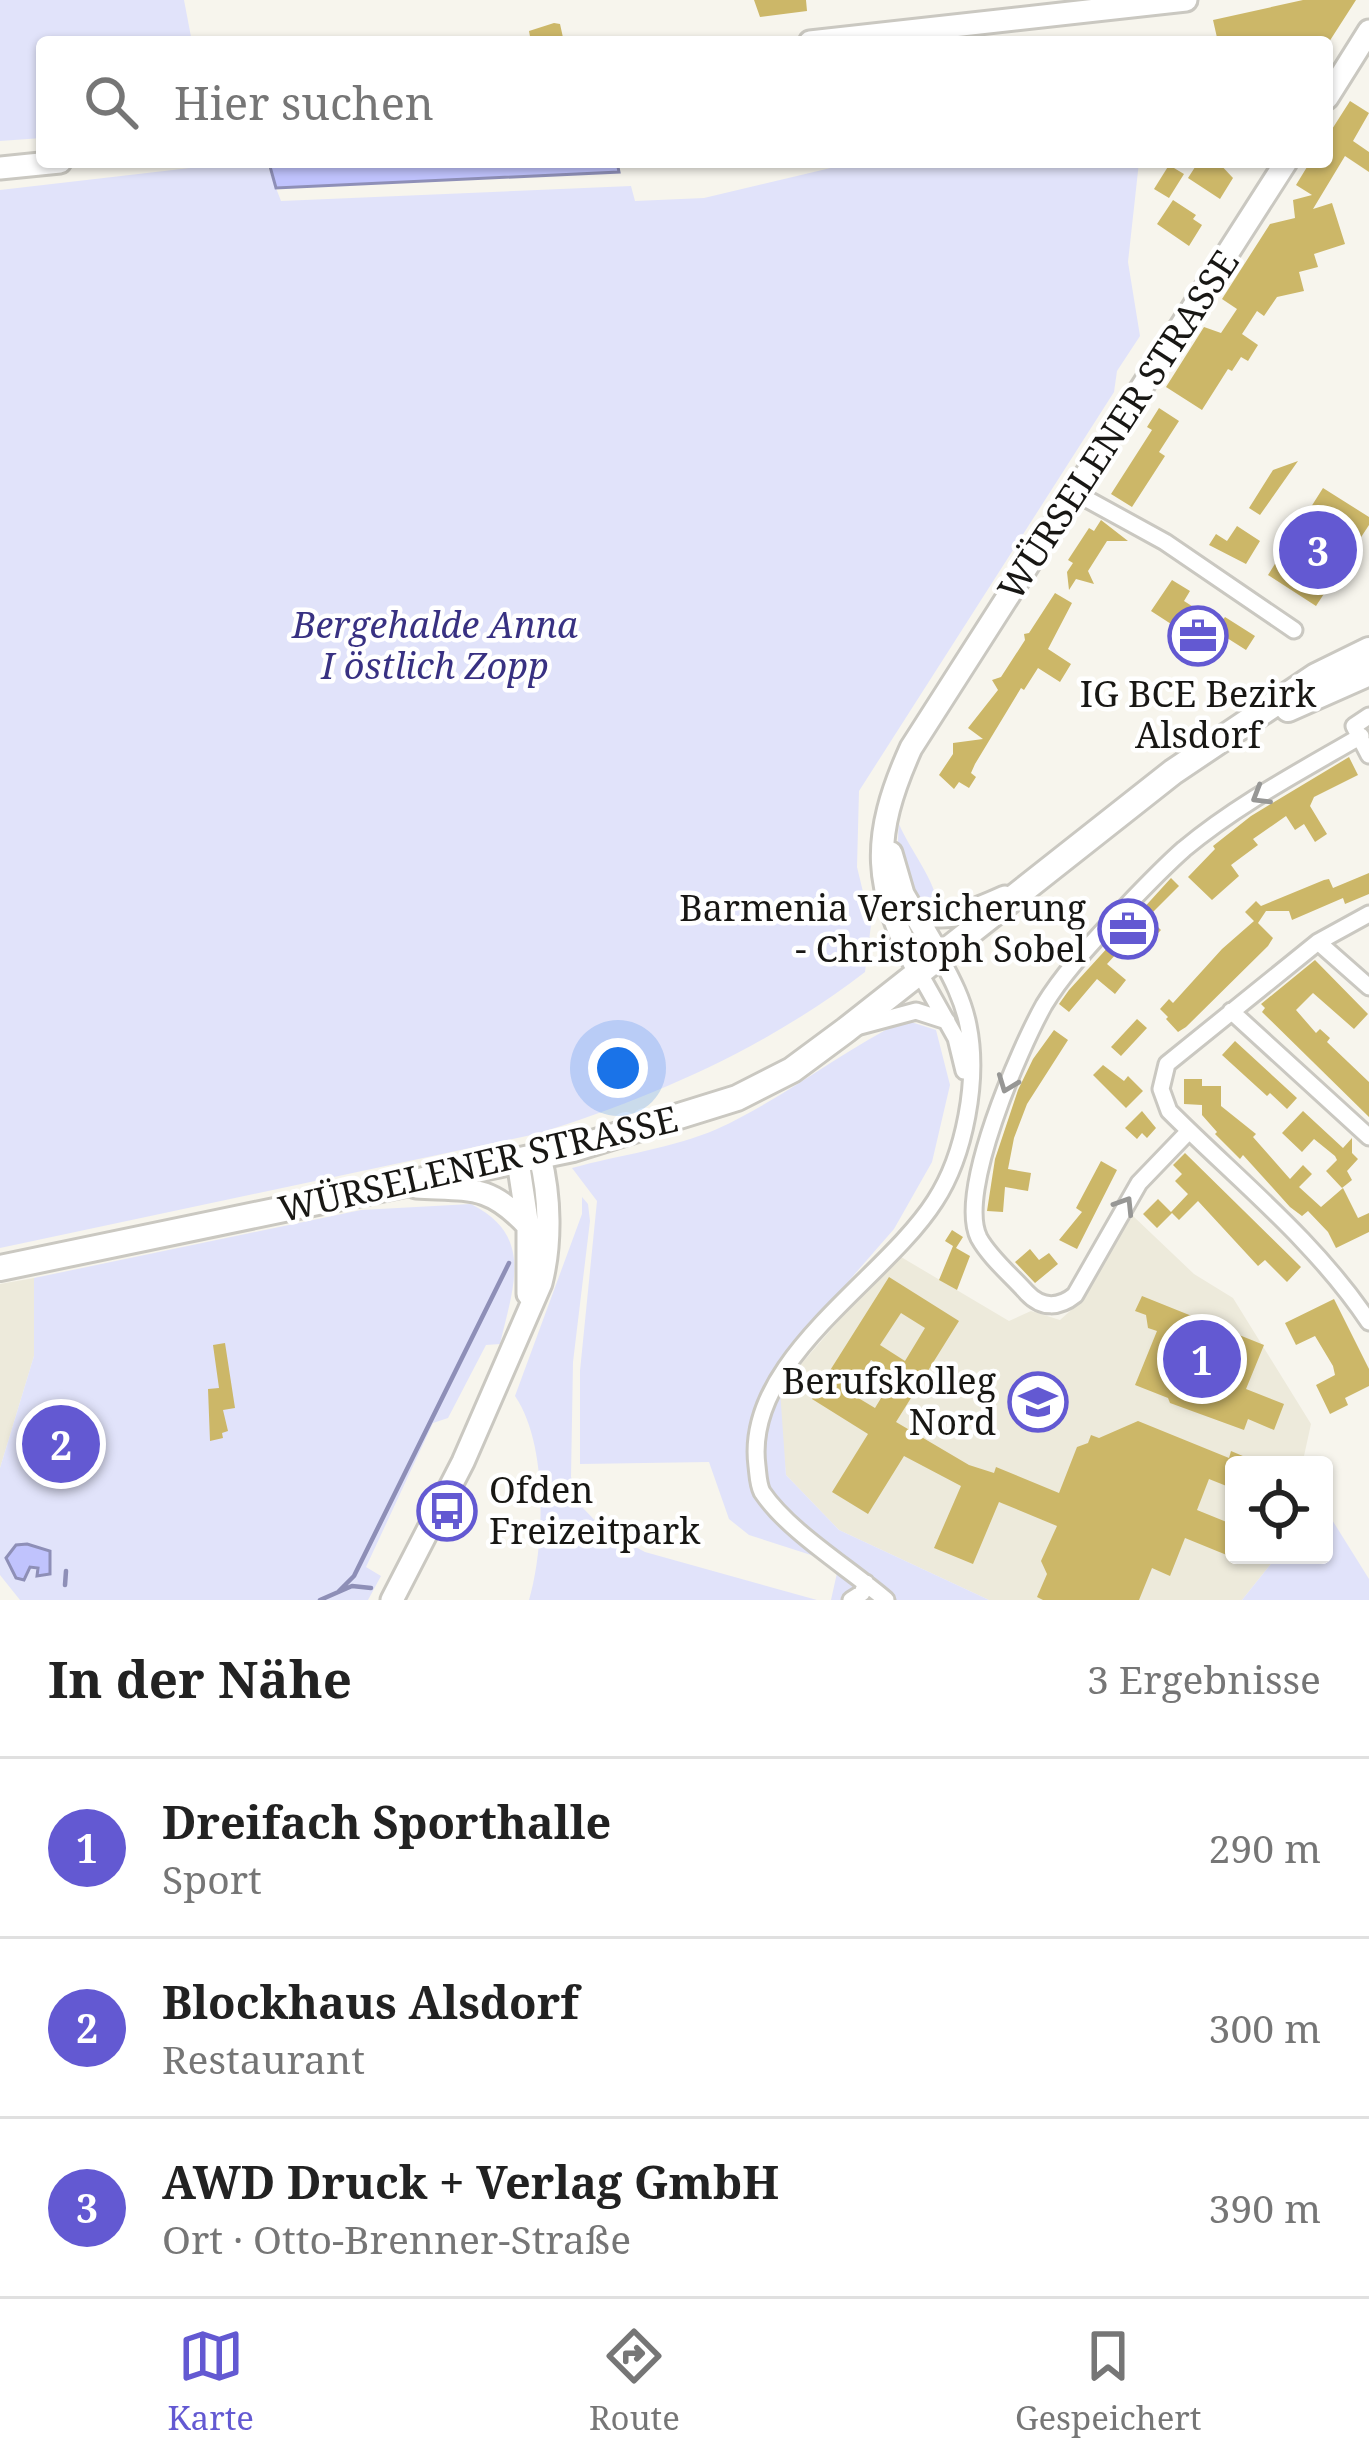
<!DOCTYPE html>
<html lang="de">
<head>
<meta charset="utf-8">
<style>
  :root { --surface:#fff; --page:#f2f2f2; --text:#222; --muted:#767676; --line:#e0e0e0; --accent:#6359d2 }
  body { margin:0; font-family:"Noto Serif",serif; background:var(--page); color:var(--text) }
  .controls { position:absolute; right:36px; bottom:36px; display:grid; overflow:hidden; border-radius:12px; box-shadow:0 3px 9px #0004 }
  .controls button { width:108px; height:108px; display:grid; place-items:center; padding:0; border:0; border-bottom:3px solid var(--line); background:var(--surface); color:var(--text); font:60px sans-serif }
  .you { position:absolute; left:618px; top:1068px; width:42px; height:42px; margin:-30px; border:9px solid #fff; border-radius:50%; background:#1a73e8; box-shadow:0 0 0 18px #1a73e833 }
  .badge { display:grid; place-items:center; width:78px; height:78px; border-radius:50%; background:var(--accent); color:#fff; font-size:39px; font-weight:700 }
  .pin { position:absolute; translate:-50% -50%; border:6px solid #fff; box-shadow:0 3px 12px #0006 }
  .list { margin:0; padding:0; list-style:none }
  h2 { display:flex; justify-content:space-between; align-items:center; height:156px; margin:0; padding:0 48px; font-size:51px }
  h2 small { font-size:39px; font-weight:400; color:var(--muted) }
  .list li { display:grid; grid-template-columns:78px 1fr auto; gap:36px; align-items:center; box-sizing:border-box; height:180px; padding:0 48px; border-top:3px solid var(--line) }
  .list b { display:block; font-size:45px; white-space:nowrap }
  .list p { margin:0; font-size:39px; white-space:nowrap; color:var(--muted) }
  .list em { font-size:39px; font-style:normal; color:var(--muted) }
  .icon { flex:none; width:66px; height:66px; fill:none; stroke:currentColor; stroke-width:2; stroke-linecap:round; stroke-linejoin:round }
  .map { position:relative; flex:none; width:1369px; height:1600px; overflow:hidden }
  .search { position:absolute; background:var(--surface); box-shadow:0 3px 9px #0004; left:36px; right:36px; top:36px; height:132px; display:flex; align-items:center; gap:30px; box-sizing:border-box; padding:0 42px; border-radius:12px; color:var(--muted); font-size:45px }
  .sheet { height:696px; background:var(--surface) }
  nav { display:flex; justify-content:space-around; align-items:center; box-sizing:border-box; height:168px; border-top:3px solid var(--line); background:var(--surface); font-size:33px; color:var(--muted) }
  nav a { display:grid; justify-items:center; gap:6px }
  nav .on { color:var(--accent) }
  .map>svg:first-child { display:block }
  .built { fill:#edeadb }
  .green { fill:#e1e3fa }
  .water { fill:#c0c3fd; stroke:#8e8fb7; stroke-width:3 }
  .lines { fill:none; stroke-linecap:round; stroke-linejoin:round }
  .stream { stroke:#8e8fb7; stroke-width:4.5 }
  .building { fill:#ccb768; fill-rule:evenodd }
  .street-casing { stroke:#cac8c1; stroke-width:21 }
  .secondary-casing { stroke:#cac8c1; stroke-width:27 }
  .primary-casing { stroke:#cac8c1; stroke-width:30 }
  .street { stroke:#fff; stroke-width:15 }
  .secondary { stroke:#fff; stroke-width:21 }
  .primary { stroke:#fff; stroke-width:24 }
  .oneway { stroke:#979795 }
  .labels { text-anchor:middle; stroke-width:9; stroke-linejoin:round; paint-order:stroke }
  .street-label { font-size:36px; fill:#181714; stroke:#fff }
  .park-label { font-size:36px; font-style:italic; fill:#383182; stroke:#fff }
  .poi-label { font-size:36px; fill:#181714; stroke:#fff; text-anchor:end }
</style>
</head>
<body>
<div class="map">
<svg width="1369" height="1600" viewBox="0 0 1369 1600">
  <rect width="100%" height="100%" fill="#f7f5ed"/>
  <path class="built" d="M1132,1215l62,59 39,24 78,126 -9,41h-68v90h44l-36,45h-253l-150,-70 -53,-55 -8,-84 118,-137 113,67 22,-10 29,9 19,-17z
    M34,1278v78l-34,112v-184z"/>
  <path class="green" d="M0,0h184l8,42h-150v96l-42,3z
    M242,162h24l15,39 350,-15 4,15 69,-3 152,-36h283l-11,100 12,74 -23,35 -3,21 -255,399 -2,76 14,58 -6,47c-99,76 -210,125 -329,162l-536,114v-1058z
    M899,824c10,25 42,63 38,87 -35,-17 -42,-50 -38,-87z
    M905,1020l31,10 14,55 -18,77 -38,67 -116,133 8,113 53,55 150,70h-158l8,-36 -90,-29 -20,-16 -20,-57 -129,2v-93l17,-170 -25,-33c47,-13 102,-20 145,-39 66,-30 123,-77 188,-109z
    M582,1197l6,7 2,17 -17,141 -2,115 12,31 22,23 40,21 172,48h-288c16,-55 19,-156 -14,-204l67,-182z
    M471,1204c64,32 42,83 29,140l-14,1 -38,73 -15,5 -67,144 15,9 -13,24h-348l-20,-25v-107l34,-112v-78l327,-68z
    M1324,1507l45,72v21h-127l36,-45h46z"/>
  <path class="water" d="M617,162l2,10 -343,16 -7,-25z
    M27,1544l23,7v23l-13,2 1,-8 -8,-1 -6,13 -8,-2 -10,-20 10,-13z"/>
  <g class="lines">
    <path class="stream" d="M65,1585l1,-14
      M339,1591l15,-15 155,-313
      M320,1600l32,-14 19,2"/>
  </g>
  <path class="building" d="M754,0h52l1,11 -47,6z
    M1303,0h53l-27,42h-111l-5,-22z
    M554,23l6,1 4,18h-33l-2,-11z
    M1350,101l19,12 -16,28 16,11v20l-24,-16 -32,53 19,-6 13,41 -31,10 4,13 -19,5 5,19 -27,6 -13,19 -7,-5 -15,23 16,11 -10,16 -7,-4 -9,14 -4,-2 -26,41 -36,-23 38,-60 17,6 16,-24 -15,-10 48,-75 25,-6 -2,-18 19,-5 -16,-10 14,-23h17v-25z
    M1205,162h13l15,16 -13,21 -32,-21 9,-14 5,3z
    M1169,165l15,9 -15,24 -15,-9z
    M1173,200l23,15 -3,4 9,6 -13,21 -32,-22z
    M1159,408l20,13 -20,31 6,4 -33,51 -21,-13 41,-64 -5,-3z
    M1298,461l-38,54 -11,-7 24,-38z
    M1323,488l46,29v8l-53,81 -48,-31z
    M1101,520l27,21h-21l-19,30 6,13 -18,-5 -7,11 -2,-18 6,-9 -5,-3 21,-32 5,3z
    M1237,526l23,15 -14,23 -37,-19 7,-11 11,7z
    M1172,580l18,11 -6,10 36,23 5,-7 30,19 -9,14 -30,-19 -19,31 -22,-14 10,-15 -34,-22z
    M1055,593l17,10 -24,46 23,15 -11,18 -22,-14 -14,22 -3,-2 -46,76 -4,9 5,4 -7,11 -10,-6 -5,7 -15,-14 14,-21v-11l30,-4 -15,-11 30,-38 -6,-10 9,-3 24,-37 -1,-6 5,-1z
    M1349,757l9,18 -44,22 -4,9 17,28 -12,8 -11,-18 -9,6 -9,-14 -33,23 5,6 -27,20 8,11 -27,24 -24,-23 27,-28 -2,-3 38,-30z
    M1369,873v21l-24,10 -2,-6 -51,22 -3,-9h-23l-8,12 15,15 -5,8 -82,81 -8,5 -12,-13 2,-2 -8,-8 9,-10 4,4 49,-54 32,-28 -9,-9 11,-11 5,5 63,-26 5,-1 4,9z
    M1171,878l8,8 -31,31 13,13 -12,13 -12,-12 -30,33 19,16 -11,14 -18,-15 -28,33 -10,-8 10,-14z
    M1315,960l53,54 -14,15 -41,-36 -17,17 20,23 4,-4 10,9 -3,4 42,40v35l-107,-105 3,-4 -4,-4z
    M1137,1019l10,9 -26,28 -10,-9z
    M1054,1030l14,10 -41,64 -13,34 -6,31 23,4 -3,18 -23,-4 -2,25 -16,-1 8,-52 23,-69 15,-31z
    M1235,1041l62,57 -10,11 -17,-16 -3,3 -45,-41z
    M1103,1065l21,16 4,-5 15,15 -17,17 -33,-33z
    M1184,1079h18v7h19v20l35,28 -3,3 37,42 13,-14 9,9 -13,13 22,20 22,-19 15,30 11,-5v19l-33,16 -8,-16 -20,-21 -6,5 -12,-9 -47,-52 -3,4 -25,-25 2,-2 -15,-17v-10l-18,-1z
    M1142,1111l14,17 -9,10 -5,-5 -5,6 -12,-11z
    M1303,1111l40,37 9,-10v15l6,6 -11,12 5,9 -10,8 -16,-17 11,-11 -2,-4 -21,-17 -12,13 -20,-19z
    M1185,1153l116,114 -14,15 -22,-22 -7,6 -60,-65 -19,19 -7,-7 -15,15 -14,-14 15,-15 13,13 17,-18 -13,-13 7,-7 -9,-9z
    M1101,1161l16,9 -40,79 -18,-9 23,-28 -6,-4z
    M952,1230l11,7 -7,11 14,8 -13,34 -18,-10 14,-34 -8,-5z
    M1030,1249l9,11 10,-7 9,11 -23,19 -20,-21z
    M889,1277l70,44 -63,101 73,43 25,8 2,-6 63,26 18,-46 11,-4 3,-8 8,3 39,-17 91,37 2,-7 33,14h-30v24l-25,-10 -12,31 37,15v33l-49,-20 -15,38 -18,-8 -13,32h-96l-6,-3 10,-23 -6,-13 16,-35 -58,-24 -26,62 -39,-16 27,-62 -57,-30 -36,58 -36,-22 36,-58 -56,-35zM901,1313l24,15 -20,33 -25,-16zM871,1360l24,15 -20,33 -25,-15z
    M1142,1296l122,49 -18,44 38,15 -10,26 -26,-11 -4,11 -74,-27 -2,-5 -33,-13 22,-54 -9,-3 -2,-13 -11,-4z
    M1334,1299l35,70v17l-24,12 3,7 -18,9 -14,-29 19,-10 -2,-9 -18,-30 -19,9 -11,-22z
    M225,1343l10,65 -12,2 5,21 -6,2 1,5 -13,3 -2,-52 11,-1 -6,-43z
    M44,1425l41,11 -7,26 -41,-10z"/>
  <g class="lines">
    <g class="street-casing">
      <path id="street" d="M1074,492l91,50 129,88
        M1369,716l-15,10 15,29
        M1369,914l-51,28 -151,122 -6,25 8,22c68,68 146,130 200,211
        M1318,942l51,45
        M920,974l36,64 8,33
        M1231,1011l138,126
        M860,1026l56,-15 31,10
        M1189,1131l-50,52 -64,112c-16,13 -33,14 -48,-2 -15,-17 -37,-35 -48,-55 -23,-45 41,-190 65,-233 18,-30 45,-59 69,-85 23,-24 46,-49 71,-71 54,-45 117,-78 177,-113
        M851,1600l11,-7 4,-10
        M886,1600c-37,-32 -97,-68 -124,-108 -4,-8 -4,-18 -5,-26 -14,-106 127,-185 178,-265 30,-46 44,-122 33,-176 -5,-25 -16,-46 -28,-68"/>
    </g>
    <g class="secondary-casing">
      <path id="secondary" d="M810,42l376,-42
        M1327,98l42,-67
        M0,168l60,-6
        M891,853l12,41 37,63
        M912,911c36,12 60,1 93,-14
        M920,974c-47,-87 -50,-135 -9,-226l375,-586
        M518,1161l10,66v67
        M416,1187c54,3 73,-3 112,39
        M392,1600l71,-138 78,-179c10,-39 9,-87 -1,-126"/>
    </g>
    <g class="primary-casing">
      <path id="primary" d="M1288,709l81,-36
        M0,1268l573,-119 164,-51 55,-28 54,-40 327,-258 143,-96 53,-26"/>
    </g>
    <use href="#street" class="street"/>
    <use href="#secondary" class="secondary"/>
    <use href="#primary" class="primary"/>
  </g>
  <defs><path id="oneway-chevron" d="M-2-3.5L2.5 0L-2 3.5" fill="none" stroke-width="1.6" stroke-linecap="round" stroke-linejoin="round" transform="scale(3)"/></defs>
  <g class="oneway">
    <use href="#oneway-chevron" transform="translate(1260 796) rotate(149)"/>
    <use href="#oneway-chevron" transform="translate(1007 1084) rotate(111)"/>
    <use href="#oneway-chevron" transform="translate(1125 1205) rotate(-58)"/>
  </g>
  <defs>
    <g id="office-ring" transform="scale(3)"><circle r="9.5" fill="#fff" stroke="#6359d2" stroke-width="1.5"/><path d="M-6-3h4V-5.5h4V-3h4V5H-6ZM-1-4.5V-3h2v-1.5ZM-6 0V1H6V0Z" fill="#6359d2"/></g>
    <g id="school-ring" transform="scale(3)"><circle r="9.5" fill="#fff" stroke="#6359d2" stroke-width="1.5"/><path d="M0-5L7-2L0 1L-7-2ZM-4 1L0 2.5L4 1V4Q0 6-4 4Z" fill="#6359d2"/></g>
    <g id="bus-ring" transform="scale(3)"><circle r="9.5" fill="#fff" stroke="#6359d2" stroke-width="1.5"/><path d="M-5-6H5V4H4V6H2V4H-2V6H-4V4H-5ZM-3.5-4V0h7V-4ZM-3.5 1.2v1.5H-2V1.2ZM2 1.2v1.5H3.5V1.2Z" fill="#6359d2"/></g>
  </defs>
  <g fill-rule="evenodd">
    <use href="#office-ring" x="1198" y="636"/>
    <use href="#office-ring" x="1128" y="929"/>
    <use href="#school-ring" x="1038" y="1402"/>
    <use href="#bus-ring" x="447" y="1511"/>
  </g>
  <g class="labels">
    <g class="street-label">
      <text transform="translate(1118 425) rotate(-57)" y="13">WÜRSELENER STRASSE</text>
      <text transform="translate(478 1164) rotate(-13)" y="13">WÜRSELENER STRASSE</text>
    </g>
    <g class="park-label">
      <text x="435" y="638">Bergehalde Anna<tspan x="435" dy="41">I östlich Zopp</tspan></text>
    </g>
    <g class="poi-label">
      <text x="1198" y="707" text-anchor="middle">IG BCE Bezirk<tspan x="1198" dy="41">Alsdorf</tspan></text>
      <text x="1086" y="921">Barmenia Versicherung<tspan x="1086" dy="41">- Christoph Sobel</tspan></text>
      <text x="996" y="1394">Berufskolleg<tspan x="996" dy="41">Nord</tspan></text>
      <text x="489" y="1503" text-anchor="start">Ofden<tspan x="489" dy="41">Freizeitpark</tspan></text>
    </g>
  </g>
</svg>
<div class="controls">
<button><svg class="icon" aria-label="locate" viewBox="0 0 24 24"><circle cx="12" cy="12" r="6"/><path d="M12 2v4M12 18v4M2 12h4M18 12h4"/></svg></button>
</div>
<div class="you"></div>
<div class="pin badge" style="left:1202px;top:1359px">1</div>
<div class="pin badge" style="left:61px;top:1444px">2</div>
<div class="pin badge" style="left:1318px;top:550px">3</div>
<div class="search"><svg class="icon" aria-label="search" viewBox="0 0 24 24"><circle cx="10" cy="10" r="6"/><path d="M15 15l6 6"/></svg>Hier suchen</div>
</div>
<section class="sheet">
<h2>In der Nähe<small>3 Ergebnisse</small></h2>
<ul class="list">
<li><span class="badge">1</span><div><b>Dreifach Sporthalle</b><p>Sport</p></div><em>290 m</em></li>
<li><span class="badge">2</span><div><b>Blockhaus Alsdorf</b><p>Restaurant</p></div><em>300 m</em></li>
<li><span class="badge">3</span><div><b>AWD Druck + Verlag GmbH</b><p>Ort · Otto-Brenner-Straße</p></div><em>390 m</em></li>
</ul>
</section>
<nav>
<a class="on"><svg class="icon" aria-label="map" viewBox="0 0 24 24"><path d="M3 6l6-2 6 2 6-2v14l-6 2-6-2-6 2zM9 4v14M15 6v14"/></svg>Karte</a>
<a><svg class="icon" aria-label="directions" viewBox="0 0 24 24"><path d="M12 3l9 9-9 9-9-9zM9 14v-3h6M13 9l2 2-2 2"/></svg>Route</a>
<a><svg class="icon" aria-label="saved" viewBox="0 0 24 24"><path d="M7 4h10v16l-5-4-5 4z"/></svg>Gespeichert</a>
</nav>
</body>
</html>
